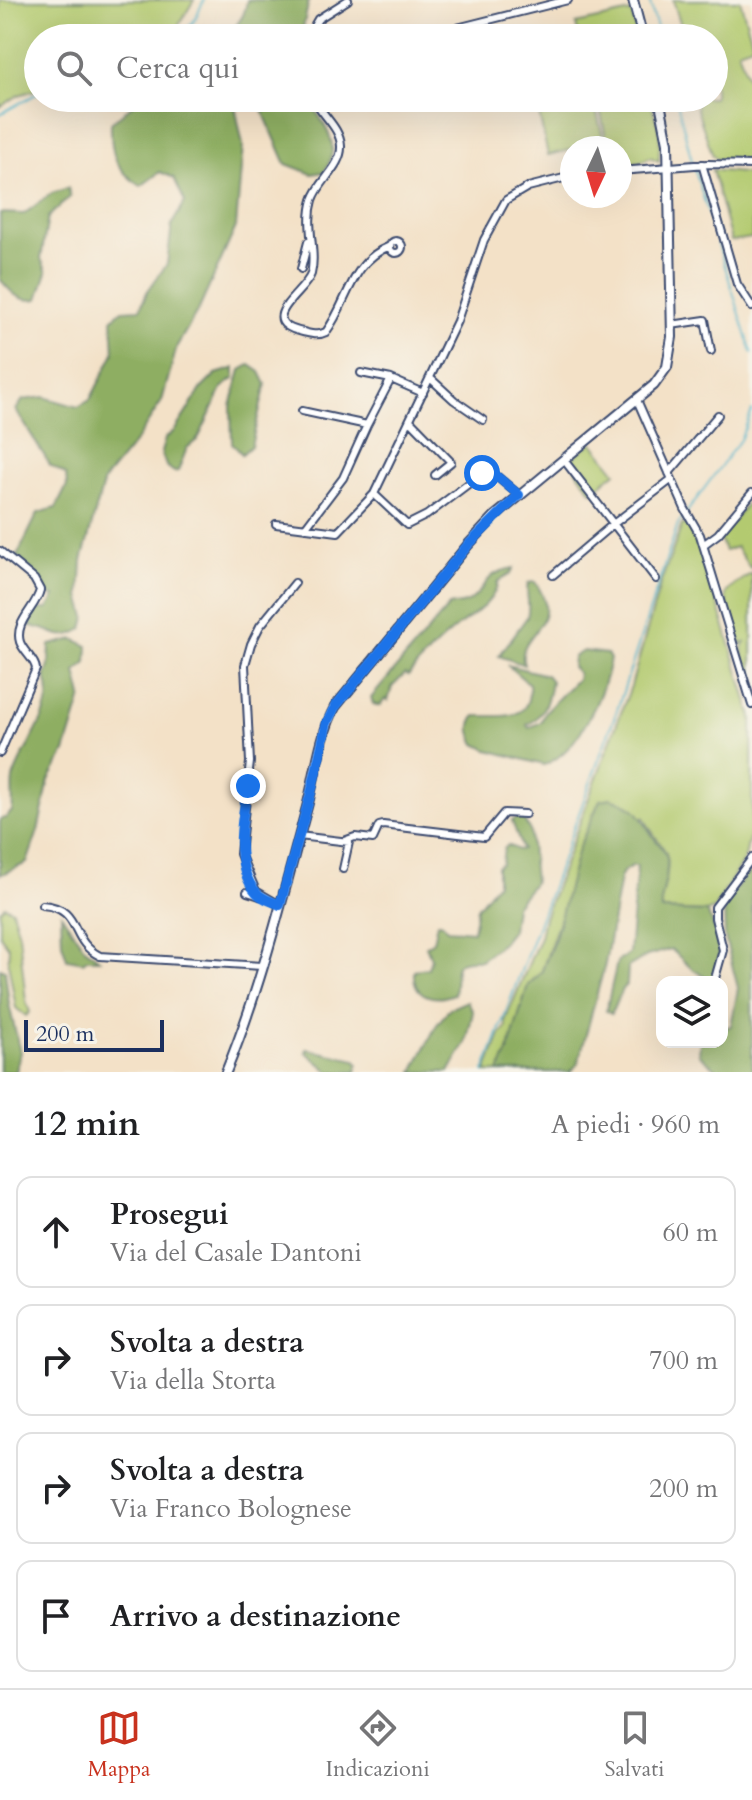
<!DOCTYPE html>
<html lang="it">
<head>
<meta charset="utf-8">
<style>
  :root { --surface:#fff; --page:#f6f6f6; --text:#202124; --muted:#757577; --line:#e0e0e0; --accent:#c8321e }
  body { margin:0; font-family:Cardo,serif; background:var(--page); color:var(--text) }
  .controls { position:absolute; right:24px; bottom:24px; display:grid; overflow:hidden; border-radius:16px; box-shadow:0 8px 32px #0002 }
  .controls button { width:72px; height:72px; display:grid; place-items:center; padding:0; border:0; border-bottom:2px solid var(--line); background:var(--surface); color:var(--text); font:40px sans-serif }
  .compass { position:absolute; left:560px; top:136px; width:72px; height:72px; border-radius:50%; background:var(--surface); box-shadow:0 8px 32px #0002; rotate:184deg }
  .scale { position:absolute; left:24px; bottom:20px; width:140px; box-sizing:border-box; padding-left:8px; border:4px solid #1b2f5e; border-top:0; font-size:22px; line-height:28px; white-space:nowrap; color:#1b2f5e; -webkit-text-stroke:6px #f7f3e8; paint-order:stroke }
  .stop { position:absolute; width:24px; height:24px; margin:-18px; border:6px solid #1a73e8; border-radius:50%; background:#fff }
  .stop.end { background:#1a73e8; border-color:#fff; box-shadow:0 2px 8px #0008 }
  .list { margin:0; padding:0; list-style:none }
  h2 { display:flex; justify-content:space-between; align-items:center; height:104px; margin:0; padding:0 32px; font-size:34px }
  h2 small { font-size:26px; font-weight:400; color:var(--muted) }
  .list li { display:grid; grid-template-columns:52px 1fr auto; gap:24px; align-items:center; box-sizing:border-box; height:112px; margin:0 16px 16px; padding:0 16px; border:2px solid var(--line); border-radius:16px }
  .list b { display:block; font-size:30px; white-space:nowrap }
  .list p { margin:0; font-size:26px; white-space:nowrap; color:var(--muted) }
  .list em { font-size:26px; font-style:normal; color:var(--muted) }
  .icon { flex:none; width:44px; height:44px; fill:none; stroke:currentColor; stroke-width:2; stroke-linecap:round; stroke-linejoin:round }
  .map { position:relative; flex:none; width:752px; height:1072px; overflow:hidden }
  .search { position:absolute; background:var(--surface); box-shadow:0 8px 32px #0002; left:24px; right:24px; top:24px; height:88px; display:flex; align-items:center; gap:20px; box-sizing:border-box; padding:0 28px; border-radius:44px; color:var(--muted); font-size:30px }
  .sheet { height:616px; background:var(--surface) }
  nav { display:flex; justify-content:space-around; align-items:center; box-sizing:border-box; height:112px; border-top:2px solid var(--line); background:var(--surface); font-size:22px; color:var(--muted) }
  nav a { display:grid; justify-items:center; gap:4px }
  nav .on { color:var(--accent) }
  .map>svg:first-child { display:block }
  .green { fill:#b3ca6f; stroke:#677c66; stroke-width:2 }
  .forest { fill:#8eae62; stroke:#546e60; stroke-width:2 }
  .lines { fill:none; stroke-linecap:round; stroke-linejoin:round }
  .stream { stroke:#48b0c7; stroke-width:2 }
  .minor-casing { stroke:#3b4a6e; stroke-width:10 }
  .major-casing { stroke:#3b4a6e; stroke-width:12 }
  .minor { stroke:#fff; stroke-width:6 }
  .major { stroke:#fff; stroke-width:8 }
  .route { stroke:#1a73e8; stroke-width:10 }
</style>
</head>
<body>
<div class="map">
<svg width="752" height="1072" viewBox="0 0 752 1072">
  <rect width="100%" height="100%" fill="#f7f3e8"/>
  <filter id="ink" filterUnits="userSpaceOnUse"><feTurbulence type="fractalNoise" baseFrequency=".0125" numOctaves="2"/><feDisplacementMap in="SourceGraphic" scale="16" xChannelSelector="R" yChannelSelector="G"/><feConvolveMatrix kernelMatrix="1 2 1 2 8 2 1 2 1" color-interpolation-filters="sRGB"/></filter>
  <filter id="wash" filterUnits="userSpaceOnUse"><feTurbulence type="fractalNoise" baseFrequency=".006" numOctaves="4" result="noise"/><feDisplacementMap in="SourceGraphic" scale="32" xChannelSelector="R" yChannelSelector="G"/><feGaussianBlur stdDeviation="1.8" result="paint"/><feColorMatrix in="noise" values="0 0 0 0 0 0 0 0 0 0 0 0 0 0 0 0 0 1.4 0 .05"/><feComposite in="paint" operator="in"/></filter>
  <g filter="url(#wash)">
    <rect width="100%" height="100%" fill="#f3e1c7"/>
    <path class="green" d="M0,0h194l-20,33 -7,5h-129v51l-19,6 -19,12z
      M673,0h67l12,41v4l-14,5 14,40v70l-35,-1 -4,-3 -17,-49 4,-9h14v-60h-29z
      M631,12l7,26h-59l-3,-14z
      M563,98h30l11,44 -56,13 -11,-50z
      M598,98h52l10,36 -1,27 -9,-4 -10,5 -20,1v-15h-12z
      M712,170l40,4v64l-21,3z
      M592,442l24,30 -24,20 -21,-29 1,-5z
      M752,497v70l-2,1 -14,-21 -11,4 -6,-13z
      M687,524l18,37 47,156v109l-7,31 -31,52 -8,3 -43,-2 -2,-7c2,-15 11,-39 4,-52 -7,-12 -15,-20 -21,-34l-79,87 -24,69 -13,12 -20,67 -9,20h-13l14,-37 6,-8 -1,-6 35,-84 4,-19 87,-232 30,-104 21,-57z
      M752,573v111l-10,-35 3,-6 -4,1c-3,-8 -17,-45 -15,-50 4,-8 19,-16 26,-21z
      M5,906l7,4 7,24 7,68 4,10 -4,4 -10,-8 -8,-46 1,-14 -9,-13v-25z"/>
    <path class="forest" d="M247,0h62l-8,38h-73c8,-16 17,-18 19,-38z
      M141,98h86l8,8 8,39 -7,82 -36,80 -23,39 -15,55 -27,41 -31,38 -22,81 -2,35 6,21 -3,12c-25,15 -28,0 -53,-3l5,-17h13l7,-13 -9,-2 -7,-16 -22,-22 21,-43 18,-5 11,-22 -1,-11 -16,-10 -34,-55 7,-10 21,-3 34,10 12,-7 24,-47 -2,-34 10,-9 18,-1 7,-17 20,-28 5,-40 13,-22 -11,-24 -14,-6 -19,14c-26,-16 -31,-33 -30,-63z
      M257,98h52c12,26 36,44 15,74l-12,2 -26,-10z
      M68,188l2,9 -22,20 -7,42 6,13 -9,27c-19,4 -27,-7 -38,-20v-66l24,1 28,-21z
      M250,365l10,7 6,12 -15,62 -9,8 -10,-11 -1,-37 10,-36z
      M235,368v10l-12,9 -25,52 -11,9 -9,23 -4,1 -8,-6 -5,-14 4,-13 10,-9 27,-42 14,-14z
      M514,568l-3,6 -13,7c-4,23 -25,33 -41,46 -17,14 -35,32 -49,49l-3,-2 -13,13 -4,14 -3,-2 -5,7 -7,-2 -2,-6 78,-92c7,-2 13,-1 19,-4 21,-14 14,-29 46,-34z
      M535,582c32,45 -21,50 -11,83l-25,-9 28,-39c4,-11 -2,-23 1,-34z
      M74,639l14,7 -1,17 -11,9 6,25 -17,55 -16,28 -11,51 -11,32 -27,12v-56l6,-1 6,-7c2,-10 -1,-22 1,-32 7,-29 48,-72 32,-102l4,-11 1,-21z
      M583,651l24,3 3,5c-6,34 -31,93 -66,106l-56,-15 -12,-6c-5,-10 -9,-19 0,-28 27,-1 56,7 53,-32l-22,-19 39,10 5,6c-2,17 -7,36 -24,44l2,3 12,-6 5,-11 31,-32 1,-6 -6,-6 1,-10z
      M611,798c30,10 26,15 42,38 5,8 12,12 14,22 2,14 -4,31 -6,45l1,7 44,2c16,24 16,44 7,70l-21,-13 -21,-20 -24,7 -19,11 -1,17 -5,5 -11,25 -5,-3 11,-49 12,-9 8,-87h-5l-9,6 -3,6 -15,86 -27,100 -8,8h-71l9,-20 20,-67 13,-12 14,-35 23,-89 22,-49z
      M517,818l7,2 6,11 4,51 -19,24 -3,24 -10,13 -21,17c-35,-2 -22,10 -27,34 -20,8 -42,3 -40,-24l14,-2 3,-10 -5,-12 7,-5 4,-19h4l6,7 26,2 4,-23 20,-25v-16l5,-4 2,-14 4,-4 10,5 4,-1 -10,-28z
      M752,867v205h-32l-21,-18 1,-12h22v-13l9,-3 7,-38 -13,-50 -1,-33z
      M61,914l24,34 14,11h-12l-4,3 -16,-3 -5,-16z
      M0,968l5,2 4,34 11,48 -4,20h-16z
      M467,1001l6,11 -7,31 -17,29h-36l23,-46 13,-17z
      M307,1049l49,11 2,4 -2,8h-26l-24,-20z"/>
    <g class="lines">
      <path class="stream" d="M649,0l11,38
        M179,38l15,-17 10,-21
        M676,98l16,63
        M0,114l38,-21
        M694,167l58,186
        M484,1072l133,-362 61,-186 62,-84 12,-29"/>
    </g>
  </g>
  <g filter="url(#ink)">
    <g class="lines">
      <g class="minor-casing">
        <path id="minor" d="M445,31l123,-31
          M307,38l11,-19 30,-19
          M314,98c7,17 26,29 27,48 1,20 -22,35 -28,54 -8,26 4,51 -2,74 -6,19 -58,47 -8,58 9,2 15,4 23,0 23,-31 24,-70 64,-86
          M702,164l35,120 15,23
          M620,171l87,-7 45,1
          M390 247a6 6 0 1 1 12 0a6 6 0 1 1-12 0Z
          M301,269l7,-27
          M671,325l34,-5 6,31
          M361,373l30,6 32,14
          M430,378l24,22 29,20
          M637,400l48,109 15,26 52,170
          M302,411l65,14
          M410,420l41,42 -16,13
          M564,460l92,119
          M669,473l49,-58
          M519,495l-25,-21 -10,-2 -57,43 -20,10 -33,-31 83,-173 27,-81 22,-40 22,-13 44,-11
          M276,524l62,8 36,-38
          M305,528l38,-50 24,-53 24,-46
          M703,545l15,-11 34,-41
          M0,551l34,28 6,11c-4,18 -26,32 -20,52 4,11 15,17 16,27l-36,84
          M553,575l59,-50 60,-46
          M299,836l50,6 -6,27
          M344,841l11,-4 18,2 6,-13 4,-1 101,12 20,-24 21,1
          M247,892l13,4
          M42,905c41,3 26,36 58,51l162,10
          M280,905l-24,-14 -16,-37 10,-92 -5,-97 6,-21 9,-18 35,-43
          M714,982l9,-32 -8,-32v-11l37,-49"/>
      </g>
      <g class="major-casing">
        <path id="major" d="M633,0l10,38
          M226,1072c35,-85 57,-176 81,-265 9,-33 12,-69 28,-100l133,-162 27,-29 159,-131 13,-18 5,-30 -4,-194 -9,-45"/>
      </g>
      <use href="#minor" class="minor"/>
      <use href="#major" class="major"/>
    </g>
  </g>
  <g class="lines" filter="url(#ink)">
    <path class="route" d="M248,786c-6,31 -16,80 9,107 5,6 15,8 23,12l32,-116 15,-67 8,-15 133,-162 51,-50 -25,-21 -12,-1"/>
  </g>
</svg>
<div class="controls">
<button><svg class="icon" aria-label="layers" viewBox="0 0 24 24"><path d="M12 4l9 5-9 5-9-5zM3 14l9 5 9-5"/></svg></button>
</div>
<svg class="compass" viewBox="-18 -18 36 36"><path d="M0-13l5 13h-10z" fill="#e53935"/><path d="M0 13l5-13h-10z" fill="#757577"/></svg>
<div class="scale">200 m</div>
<div class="stop" style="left:482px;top:473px"></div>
<div class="stop end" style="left:248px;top:786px"></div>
<div class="search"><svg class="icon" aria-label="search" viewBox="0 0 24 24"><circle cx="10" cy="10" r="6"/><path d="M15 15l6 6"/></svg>Cerca qui</div>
</div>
<section class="sheet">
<h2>12 min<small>A piedi · 960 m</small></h2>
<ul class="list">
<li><svg class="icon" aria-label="ahead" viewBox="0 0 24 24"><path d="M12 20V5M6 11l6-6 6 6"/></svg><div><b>Prosegui</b><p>Via del Casale Dantoni</p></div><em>60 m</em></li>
<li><svg class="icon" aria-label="right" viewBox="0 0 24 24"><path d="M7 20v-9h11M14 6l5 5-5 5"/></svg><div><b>Svolta a destra</b><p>Via della Storta</p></div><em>700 m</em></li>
<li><svg class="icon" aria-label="right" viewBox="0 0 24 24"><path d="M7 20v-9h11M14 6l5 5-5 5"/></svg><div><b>Svolta a destra</b><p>Via Franco Bolognese</p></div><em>200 m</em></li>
<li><svg class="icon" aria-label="arrive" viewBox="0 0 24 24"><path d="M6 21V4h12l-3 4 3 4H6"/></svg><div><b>Arrivo a destinazione</b></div></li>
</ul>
</section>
<nav>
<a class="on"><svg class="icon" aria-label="map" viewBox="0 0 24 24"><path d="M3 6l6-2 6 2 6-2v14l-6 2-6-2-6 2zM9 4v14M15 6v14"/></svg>Mappa</a>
<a><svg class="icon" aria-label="directions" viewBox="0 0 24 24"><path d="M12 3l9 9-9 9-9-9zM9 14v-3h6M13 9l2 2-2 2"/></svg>Indicazioni</a>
<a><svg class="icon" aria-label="saved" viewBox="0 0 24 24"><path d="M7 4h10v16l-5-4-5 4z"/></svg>Salvati</a>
</nav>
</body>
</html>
